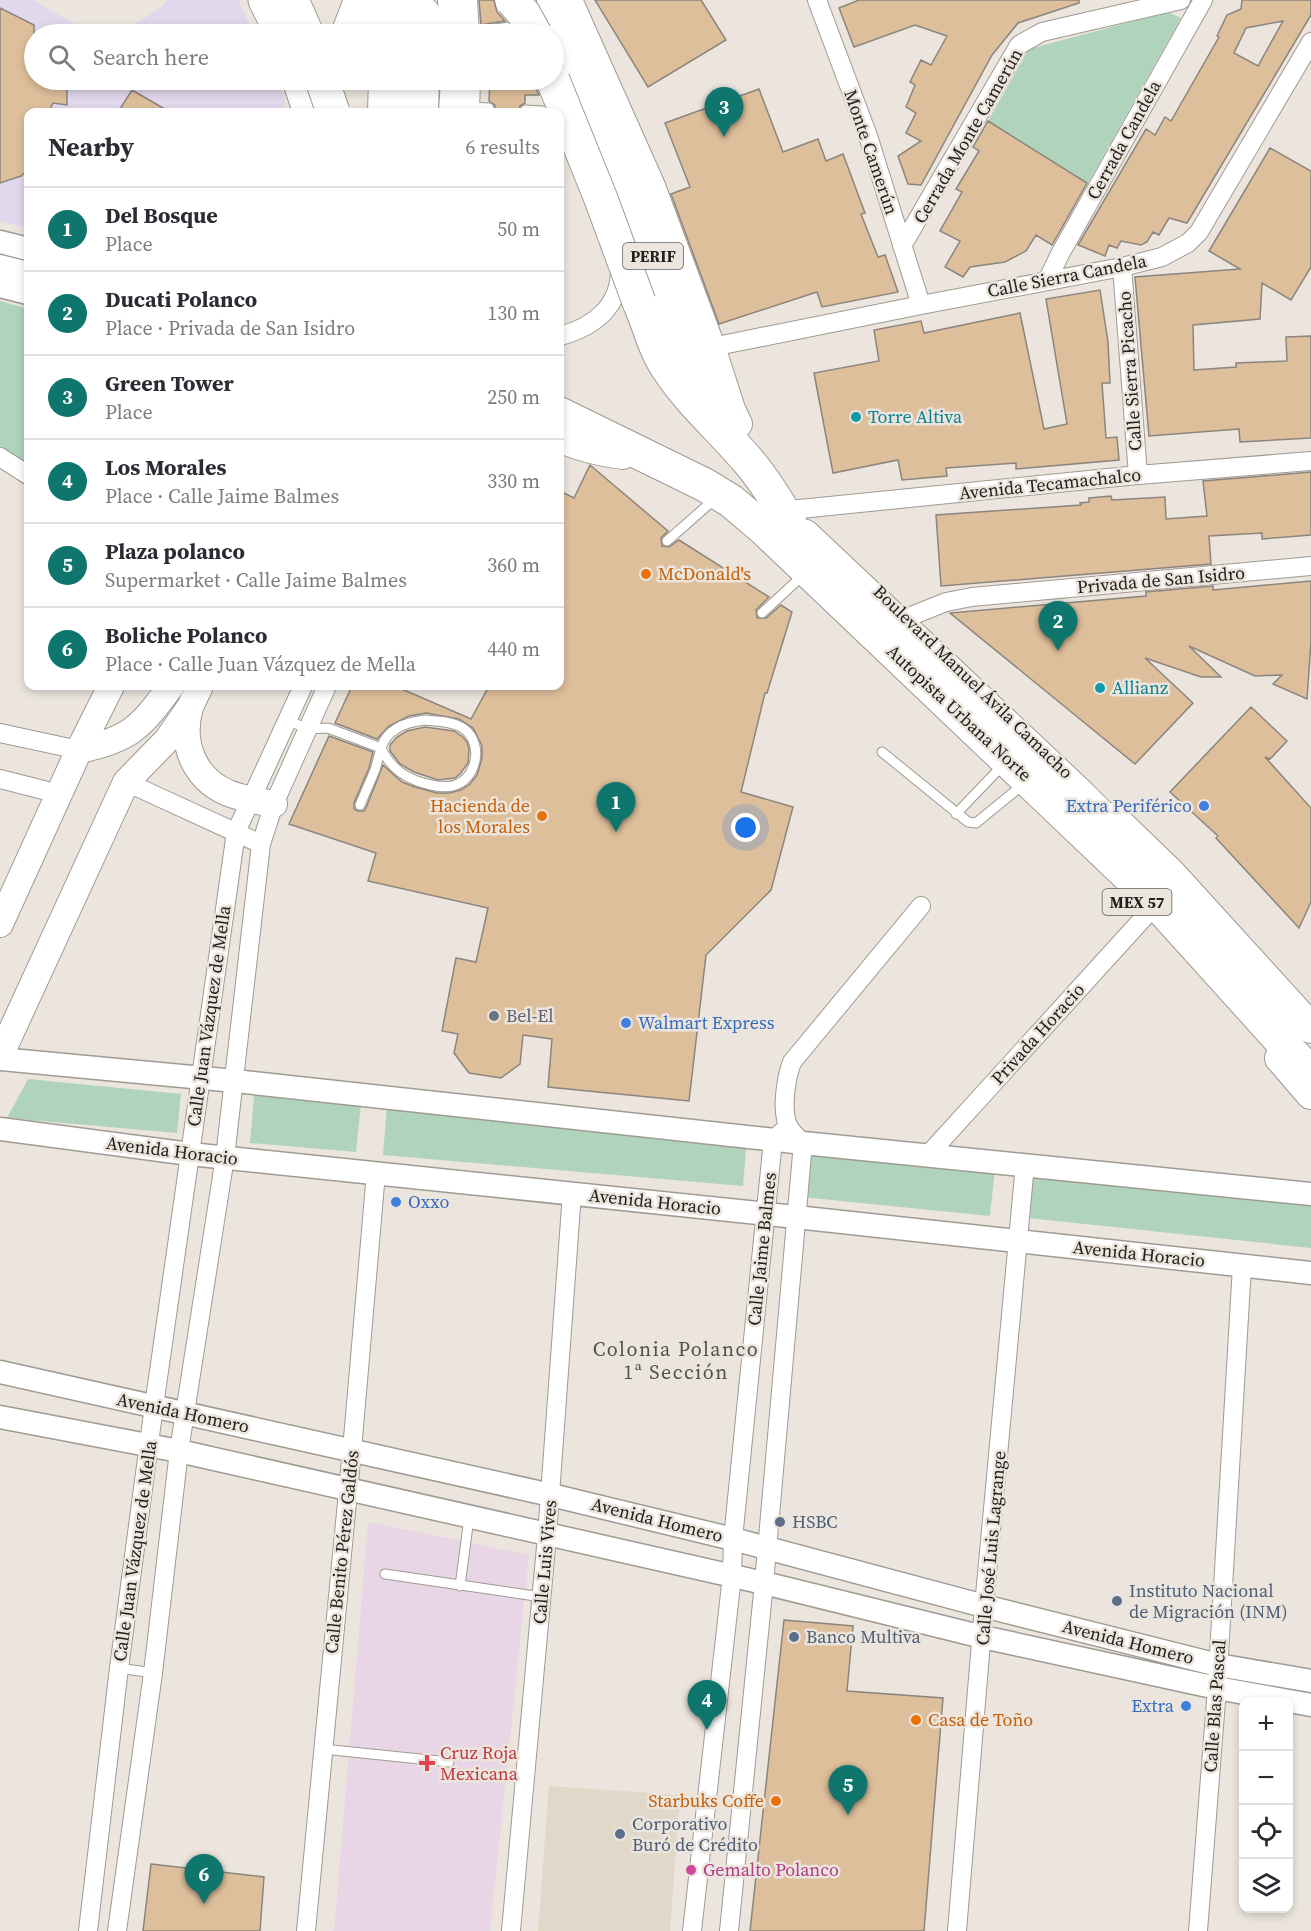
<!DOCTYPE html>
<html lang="en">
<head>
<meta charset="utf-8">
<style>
  :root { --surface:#fff; --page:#f2f2f3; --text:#2b2b33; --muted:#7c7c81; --line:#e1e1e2; --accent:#0f766e }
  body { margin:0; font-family:"Source Serif 4",serif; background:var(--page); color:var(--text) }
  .controls { position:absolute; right:18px; bottom:18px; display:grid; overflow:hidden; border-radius:12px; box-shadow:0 3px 9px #0003 }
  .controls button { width:54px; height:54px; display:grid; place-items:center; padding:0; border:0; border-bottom:2px solid var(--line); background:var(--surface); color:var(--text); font:30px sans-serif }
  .you { position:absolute; left:746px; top:828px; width:21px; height:21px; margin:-15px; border:4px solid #fff; border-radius:50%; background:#1a73e8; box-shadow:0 0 0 9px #1a73e833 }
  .badge { display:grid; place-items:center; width:39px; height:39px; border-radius:50%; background:var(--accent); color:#fff; font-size:20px; font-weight:700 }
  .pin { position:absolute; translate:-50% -50px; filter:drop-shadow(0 2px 3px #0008) }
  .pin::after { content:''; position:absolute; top:32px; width:21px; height:18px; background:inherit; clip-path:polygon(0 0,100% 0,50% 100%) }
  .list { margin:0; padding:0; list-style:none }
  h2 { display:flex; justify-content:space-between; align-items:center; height:78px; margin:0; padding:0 24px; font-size:26px }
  h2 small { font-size:20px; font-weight:400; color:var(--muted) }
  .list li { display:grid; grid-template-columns:39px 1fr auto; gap:18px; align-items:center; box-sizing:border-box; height:84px; padding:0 24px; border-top:2px solid var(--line) }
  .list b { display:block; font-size:22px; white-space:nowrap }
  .list p { margin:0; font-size:20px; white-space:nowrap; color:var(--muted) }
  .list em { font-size:20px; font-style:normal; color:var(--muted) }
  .icon { flex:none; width:33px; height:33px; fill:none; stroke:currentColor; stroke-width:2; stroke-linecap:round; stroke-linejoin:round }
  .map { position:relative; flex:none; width:1311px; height:1931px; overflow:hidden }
  .search { position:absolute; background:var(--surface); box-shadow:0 3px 9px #0003; left:24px; top:24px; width:540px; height:66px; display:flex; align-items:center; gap:15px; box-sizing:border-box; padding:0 21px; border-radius:33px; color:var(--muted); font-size:22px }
  .panel { position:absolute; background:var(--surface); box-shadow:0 3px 9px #0003; left:24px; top:108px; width:540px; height:582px; border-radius:12px }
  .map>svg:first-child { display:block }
  .built { fill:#e2d8c9 }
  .education { fill:#e1d8ed }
  .medical { fill:#e8d6e7 }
  .green { fill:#afd4bb }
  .building { fill:#debf9b; stroke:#8b857e; stroke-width:1.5; fill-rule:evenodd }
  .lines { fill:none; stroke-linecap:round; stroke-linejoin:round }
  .service-casing { stroke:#9f9a92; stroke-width:11 }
  .minor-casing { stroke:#9f9a92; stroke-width:20 }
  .tertiary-casing { stroke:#9f9a92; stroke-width:25 }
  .secondary-casing { stroke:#9f9a92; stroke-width:28 }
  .trunk-casing { stroke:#9f9a92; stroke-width:32 }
  .motorway-casing { stroke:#9f9a92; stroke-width:35 }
  .service { stroke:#fff; stroke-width:9 }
  .minor { stroke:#fff; stroke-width:18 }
  .tertiary { stroke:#fff; stroke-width:22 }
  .secondary { stroke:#fff; stroke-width:26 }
  .trunk { stroke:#fff; stroke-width:30 }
  .motorway { stroke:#fff; stroke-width:33 }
  .motorway-bridge-casing { stroke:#9f9a92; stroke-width:35; stroke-linecap:butt }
  .motorway-bridge { stroke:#fff; stroke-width:33 }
  .culture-dot { fill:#0f9aa8; stroke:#ebe5dd; stroke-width:2 }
  .food-dot { fill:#e8710a; stroke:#ebe5dd; stroke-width:2 }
  .shop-dot { fill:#3f7fe0; stroke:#ebe5dd; stroke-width:2 }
  .worship-dot { fill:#6b7280; stroke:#ebe5dd; stroke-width:2 }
  .service-dot { fill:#5c6f8a; stroke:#ebe5dd; stroke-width:2 }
  .health-dot { fill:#e0444e; stroke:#ebe5dd; stroke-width:2 }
  .hotel-dot { fill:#d1479c; stroke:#ebe5dd; stroke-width:2 }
  .labels { text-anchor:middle; stroke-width:5; stroke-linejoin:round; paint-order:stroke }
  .shield { fill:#ebe5dd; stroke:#5f5c57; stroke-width:1.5 }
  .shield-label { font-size:16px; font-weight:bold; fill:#23211e }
  .street-label { font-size:18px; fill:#23211e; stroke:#ebe5dd }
  .culture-label { font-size:18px; fill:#0d838f; stroke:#ebe5dd; text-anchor:start }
  .food-label { font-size:18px; fill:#c56008; stroke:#ebe5dd; text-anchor:start }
  .shop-label { font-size:18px; fill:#366cbe; stroke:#ebe5dd; text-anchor:end }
  .worship-label { font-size:18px; fill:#5b616d; stroke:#ebe5dd; text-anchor:start }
  .service-label { font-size:18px; fill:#4e5e75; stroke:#ebe5dd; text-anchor:start }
  .health-label { font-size:18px; fill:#be3a42; stroke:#ebe5dd; text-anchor:start }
  .hotel-label { font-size:18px; fill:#b23c85; stroke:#ebe5dd; text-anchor:start }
  .neighbourhood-label { font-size:20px; letter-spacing:1.5px; fill:#55504a; stroke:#ebe5dd }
</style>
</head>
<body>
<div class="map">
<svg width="1311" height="1931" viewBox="0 0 1311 1931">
  <rect width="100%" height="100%" fill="#ebe5dd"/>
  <path class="built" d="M549,1786l131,9 -10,136h-132z"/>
  <path class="education" d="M0,0h33l59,34h-58v46h242l9,19 -1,13h-256v116l-28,-7z
    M168,0h70l16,34h-152l29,-7 29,-19z"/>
  <path class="medical" d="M368,1522l161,33 -39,376h-156z"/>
  <path class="green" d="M1168,12l13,6 -93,165 -100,-62 41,-72z
    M0,301l28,8v162l-28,-17z
    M28,1079l153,15 -4,39 -170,-15z
    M254,1095l107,9 -5,48 -106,-9z
    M387,1105l360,32 -4,49 -360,-31z
    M807,1149l188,19 -5,48 -188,-19z
    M1034,1166l277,31v51l-283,-30z"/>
  <path class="building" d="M479,0h15l3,12 8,9 -24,4z
    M595,0h106l25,40 -78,47z
    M859,0h220v3l-61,20 -26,32 -71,130 -13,-1 -10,-28 23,-15 -15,-8 10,-20 -10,-6 9,-22 -5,-3 11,-22 10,5 16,-29 -32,-11 -61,22 -15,-39z
    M1242,0h69v15l-124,208 -18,-5 -10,17 -6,-3 -6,10 -6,3 -20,-4 -4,7 -8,-3 -4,11 -27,-11 68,-116 9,6 10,-18 6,4 48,-84 -2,-1 10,-21 14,-6zM1283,21l-25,45 -24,-13 12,-25z
    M0,8l34,17v55h33v25l-14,-2 -4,9h-21v58l-7,6 -21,7z
    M490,80h42l7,15h-14v8l-5,3 -1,6h-25l1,-7 -6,-4z
    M759,89l24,63 35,-13 8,22 17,-7 22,59 -4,1 17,43 7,-2 13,37 -76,15 -5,-15 -98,32 -48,-130 19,-7 -25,-64z
    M132,90l38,22h-52z
    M988,121l99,62 -35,62 -16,-10 -10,16 -21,11 -35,5 -7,10 -18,-10 15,-26 -20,-10 22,-39 -6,-3 23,-38 -6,-4z
    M1270,148l41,23v96l-20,33 -29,-17 -2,36 -67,6 1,45 42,-3v-4l51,-2 -1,-24 25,-1v102l-71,4 -1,-13 -90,7 -14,-159 105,-8 -31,-18z
    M1100,290l8,52 2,41h-8l4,55 11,-1 2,23 -103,9v-6l-70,5 1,8 -45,4 -4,-20 -65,13 -19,-100 65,-12 -5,-31 47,-9 3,12 96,-20 24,116 23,-5 -21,-125z
    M590,465l78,66 -7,7 1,8 7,1 10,-7 90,57 -13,13 1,8h9l15,-13 11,7 -25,81h-2l-24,99 52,15 -22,83 -65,65 -17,146 -141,-14 4,-48 -29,-4 -3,29 -19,14 -32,-5 -15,-20 4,-19 -16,-3 14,-73 20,4 12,-54 -120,-27 8,-28 -87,-29 40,-88 44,16 -4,16 -15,35v6l4,2h6l2,-3 17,-43 19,17 13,5 22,6h12l12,-3 9,-6 7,-9 5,-17v-12l-9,-18 -14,-9 -33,-6 -17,3 -20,10 -12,13 -42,-16 17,-37h43l76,33 18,-33h71v-195l14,7z
    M1311,472v63l-49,4v-6l-53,3 2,28 -270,22 -5,-71 145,-10 -1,-2 9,-1v-4l22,-2 1,4 53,-3 1,22 41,-3 -4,-35z
    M1311,581v60l-4,58 -34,-15 9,-9 -27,1 -66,-30 32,31h-20l-56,-19 48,45 -58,61 -185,-151 196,-17v-4l67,-6v4z
    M1251,707l36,34 -17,18 -5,-2 46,51v94l-12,26 -83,-90 2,-2 -48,-44z
    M425,727l29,4 9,6 4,5 2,7 -1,14 -8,11 -5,4 -17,2 -24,-8 -14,-8 -10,-13v-6l7,-8 10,-6z
    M784,1620l69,6 -6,65 96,7 -19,233h-174z
    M151,1864l113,13 -4,54h-117z"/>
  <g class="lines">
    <g class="service-casing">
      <path id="service" d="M470,33l52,-8
        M470,107l19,1
        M525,110l35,2
        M667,541l42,-37
        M762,613l38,-35
        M287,720l21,9 20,-1 53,20 -6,22 -15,35
        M425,720c12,1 26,1 36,7 22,12 18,47 -3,57 -12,6 -29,1 -41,-3 -17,-6 -28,-16 -36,-33 6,-19 25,-26 44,-28z
        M882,752l86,70 8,1 44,-36
        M956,814l44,-46
        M385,1574l157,23
        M460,1586l9,-68
        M119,1668l34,5
        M323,1749l126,13"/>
    </g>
    <g class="minor-casing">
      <path id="minor" d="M468,0l2,34
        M817,0l51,136 53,169
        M470,112l1,-32
        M902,246l117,-201 23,-13 139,-32
        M1122,267l16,208
        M1047,281l13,-27 143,-254
        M560,336c34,-9 61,-30 60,-68
        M712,347l209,-42 201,-38 40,-10 26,-14 11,-11 112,-190
        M0,457l28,18
        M790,510l348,-35 173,-14
        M906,618l40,-16 26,-5 339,-31
        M0,733l79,17
        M0,779l59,15
        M126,782l135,62
        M928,1155l220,-242
        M88,1931l31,-263 35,-262 82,-574 67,-146
        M117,1931l36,-258 26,-222 46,-294 36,-313 13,-40 53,-118
        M306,1931l46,-481 24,-277
        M511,1931l36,-395 25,-343
        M692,1931l40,-355 1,-37 40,-399 10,-9
        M729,1931l35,-348 39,-440c-4,-4 -9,-9 -13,-14 -10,-15 -4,-51 2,-67l129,-156
        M957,1931l27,-325 41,-442
        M1198,1931l19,-243 25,-422"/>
    </g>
    <g class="tertiary-casing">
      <path id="tertiary" d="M0,242l28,7
        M0,286l28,7
        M0,1059l235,22 568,62 508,51
        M0,1129l190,25 606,63 515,56
        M0,1372l551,123 182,44 251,67 234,59 93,16
        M0,1417l179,34 585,132 219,54 234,51 94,17"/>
    </g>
    <g class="secondary-casing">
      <path id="secondary" d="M451,0l3,34
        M569,0l83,186 60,161 20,62 7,15
        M344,34l13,-34
        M356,34l30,-34
        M386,34l7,-34
        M410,34l4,-34
        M381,112l1,-32
        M404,112l2,-32
        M452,112l2,-32
        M0,268l28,7
        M560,439c20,10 41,14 63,17
        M190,707c-10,35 3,71 38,86 15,6 30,8 46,11
        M79,750c51,-10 62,-23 92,-64
        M0,924l79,-174 32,-64
        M0,1056l126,-274 41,-42 23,-33 10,-21"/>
    </g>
    <g class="trunk-casing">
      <path id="trunk" d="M552,0l50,123 90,235 17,35 22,38
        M425,34v-21
        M423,112l1,-32
        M1113,818l58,56 140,154
        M1280,1058l31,36"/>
    </g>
    <g class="motorway-casing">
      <path id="motorway" d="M265,0l17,34
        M292,0l15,34
        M299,80l11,32
        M639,302c10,22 15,47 29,67 23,35 55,62 81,93 16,19 29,40 41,61
        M560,414l145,71 26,16 33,28 389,370 158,175
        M804,536l275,259 47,47"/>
    </g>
    <use href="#service" class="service"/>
    <use href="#minor" class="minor"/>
    <use href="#tertiary" class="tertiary"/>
    <use href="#secondary" class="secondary"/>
    <use href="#trunk" class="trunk"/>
    <use href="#motorway" class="motorway"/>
    <g class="motorway-bridge-casing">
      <path id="motorway-bridge" d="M512,0l12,14 11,20
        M322,80l11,32
        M553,80l48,119 38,103"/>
    </g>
    <use href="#motorway-bridge" class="motorway-bridge"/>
  </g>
  <g class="culture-dot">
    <circle cx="856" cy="417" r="6"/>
    <circle cx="1100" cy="688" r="6"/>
  </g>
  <g class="food-dot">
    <circle cx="646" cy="574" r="6"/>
    <circle cx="542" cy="816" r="6"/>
    <circle cx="916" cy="1720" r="6"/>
    <circle cx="776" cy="1801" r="6"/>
  </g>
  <g class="shop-dot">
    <circle cx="1204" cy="806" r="6"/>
    <circle cx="626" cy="1023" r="6"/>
    <circle cx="396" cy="1202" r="6"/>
    <circle cx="1186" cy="1706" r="6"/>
  </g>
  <circle class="worship-dot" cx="494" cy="1016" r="6"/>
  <g class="service-dot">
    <circle cx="780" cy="1522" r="6"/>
    <circle cx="1117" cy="1601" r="6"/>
    <circle cx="794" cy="1637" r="6"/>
    <circle cx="620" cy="1834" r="6"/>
  </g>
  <path class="health-dot" d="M424 1754h6v6h6v6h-6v6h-6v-6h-6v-6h6z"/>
  <circle class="hotel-dot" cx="691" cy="1870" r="6"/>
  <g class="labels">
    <g class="shield">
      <rect x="623" y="243" width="60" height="26" rx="4.5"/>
      <rect x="1102.5" y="889" width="69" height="26" rx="4.5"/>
    </g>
    <g class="shield-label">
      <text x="653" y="262">PERIF</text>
      <text x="1137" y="908">MEX 57</text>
    </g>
    <g class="street-label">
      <text transform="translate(968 136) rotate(-60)" y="6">Cerrada Monte Camerún</text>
      <text transform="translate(1124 140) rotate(-61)" y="6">Cerrada Candela</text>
      <text transform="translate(871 152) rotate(71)" y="6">Monte Camerún</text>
      <text transform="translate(1067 276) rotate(-11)" y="6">Calle Sierra Candela</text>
      <text transform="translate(1130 371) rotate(-94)" y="6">Calle Sierra Picacho</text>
      <text transform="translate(1050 484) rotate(-6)" y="6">Avenida Tecamachalco</text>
      <text transform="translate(1161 580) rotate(-5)" y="6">Privada de San Isidro</text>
      <text transform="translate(973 682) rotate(44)" y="6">Boulevard Manuel Ávila Camacho</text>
      <text transform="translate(959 713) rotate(43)" y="6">Autopista Urbana Norte</text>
      <text transform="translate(209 1016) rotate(-82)" y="6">Calle Juan Vázquez de Mella</text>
      <text transform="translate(1038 1034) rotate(-48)" y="6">Privada Horacio</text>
      <text transform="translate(172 1151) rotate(7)" y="6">Avenida Horacio</text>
      <text transform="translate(655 1202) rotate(6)" y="6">Avenida Horacio</text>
      <text transform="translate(762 1249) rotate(-84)" y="6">Calle Jaime Balmes</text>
      <text transform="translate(1139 1254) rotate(6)" y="6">Avenida Horacio</text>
      <text transform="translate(183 1413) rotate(12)" y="6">Avenida Homero</text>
      <text transform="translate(657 1520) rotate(14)" y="6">Avenida Homero</text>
      <text transform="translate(991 1548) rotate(-85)" y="6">Calle José Luis Lagrange</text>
      <text transform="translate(135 1551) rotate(-82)" y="6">Calle Juan Vázquez de Mella</text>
      <text transform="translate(342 1552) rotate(-84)" y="6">Calle Benito Pérez Galdós</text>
      <text transform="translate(545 1562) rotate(-85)" y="6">Calle Luis Vives</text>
      <text transform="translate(1128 1642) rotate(14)" y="6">Avenida Homero</text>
      <text transform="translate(1215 1706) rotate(-86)" y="6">Calle Blas Pascal</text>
    </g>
    <g class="culture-label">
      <text x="868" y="423">Torre Altiva</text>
      <text x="1112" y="694">Allianz</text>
    </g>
    <g class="food-label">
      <text x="658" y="580">McDonald's</text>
      <text x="530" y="812" text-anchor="end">Hacienda de<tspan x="530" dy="21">los Morales</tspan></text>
      <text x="928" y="1726">Casa de Toño</text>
      <text x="764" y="1807" text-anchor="end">Starbuks Coffe</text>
    </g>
    <g class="shop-label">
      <text x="1192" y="812">Extra Periférico</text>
      <text x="638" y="1029" text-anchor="start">Walmart Express</text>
      <text x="408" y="1208" text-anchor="start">Oxxo</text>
      <text x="1174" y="1712">Extra</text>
    </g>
    <g class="worship-label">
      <text x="506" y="1022">Bel-El</text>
    </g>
    <g class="service-label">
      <text x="792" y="1528">HSBC</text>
      <text x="1129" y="1597">Instituto Nacional<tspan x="1129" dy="21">de Migración (INM)</tspan></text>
      <text x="806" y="1643">Banco Multiva</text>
      <text x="632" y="1830">Corporativo<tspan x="632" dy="21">Buró de Crédito</tspan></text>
    </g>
    <g class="health-label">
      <text x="440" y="1759">Cruz Roja<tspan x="440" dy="21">Mexicana</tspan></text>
    </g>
    <g class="hotel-label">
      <text x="703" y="1876">Gemalto Polanco</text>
    </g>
    <g class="neighbourhood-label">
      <text x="676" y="1356">Colonia Polanco<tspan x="676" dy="23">1ª Sección</tspan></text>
    </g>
  </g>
</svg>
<div class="controls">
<button>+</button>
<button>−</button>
<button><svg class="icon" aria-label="locate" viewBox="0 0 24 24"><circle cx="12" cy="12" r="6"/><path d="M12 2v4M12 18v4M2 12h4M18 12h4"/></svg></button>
<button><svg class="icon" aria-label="layers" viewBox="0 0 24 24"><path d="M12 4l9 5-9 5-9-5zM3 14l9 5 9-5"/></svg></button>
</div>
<div class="you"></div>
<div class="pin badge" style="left:616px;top:832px">1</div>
<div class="pin badge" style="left:1058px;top:651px">2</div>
<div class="pin badge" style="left:724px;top:137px">3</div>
<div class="pin badge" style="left:707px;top:1730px">4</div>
<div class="pin badge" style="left:848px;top:1815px">5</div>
<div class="pin badge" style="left:204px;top:1904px">6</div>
<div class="search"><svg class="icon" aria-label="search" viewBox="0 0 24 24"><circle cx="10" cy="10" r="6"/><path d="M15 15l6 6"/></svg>Search here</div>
<section class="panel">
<h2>Nearby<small>6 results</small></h2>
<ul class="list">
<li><span class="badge">1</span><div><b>Del Bosque</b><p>Place</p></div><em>50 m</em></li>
<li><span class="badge">2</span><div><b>Ducati Polanco</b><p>Place · Privada de San Isidro</p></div><em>130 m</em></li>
<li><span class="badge">3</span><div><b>Green Tower</b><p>Place</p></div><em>250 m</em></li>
<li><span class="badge">4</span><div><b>Los Morales</b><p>Place · Calle Jaime Balmes</p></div><em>330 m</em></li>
<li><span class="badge">5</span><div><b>Plaza polanco</b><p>Supermarket · Calle Jaime Balmes</p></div><em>360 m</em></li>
<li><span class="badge">6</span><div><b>Boliche Polanco</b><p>Place · Calle Juan Vázquez de Mella</p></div><em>440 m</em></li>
</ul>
</section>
</div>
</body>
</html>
